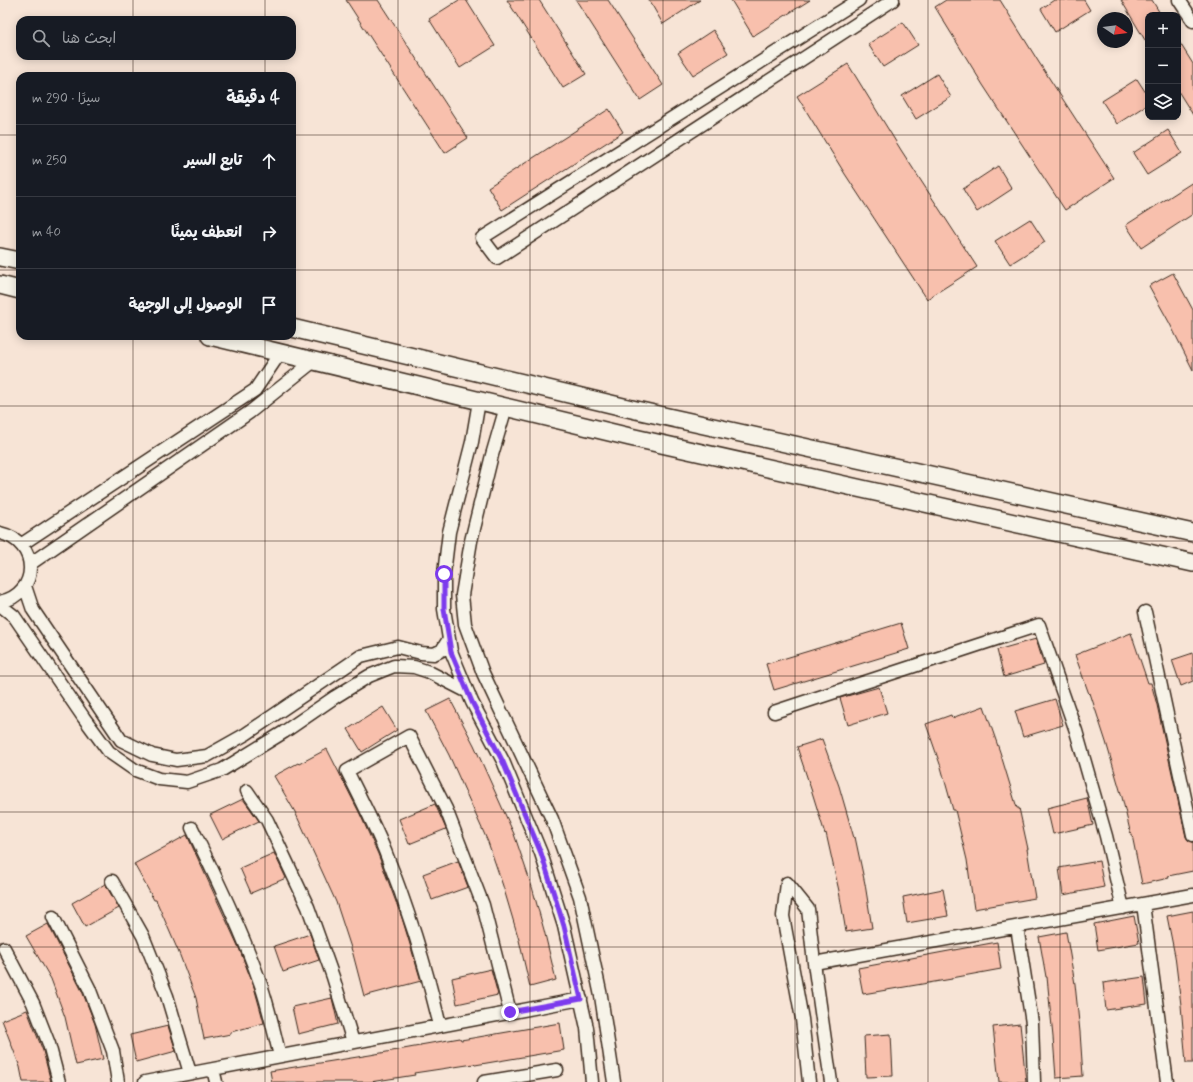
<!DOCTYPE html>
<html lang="ar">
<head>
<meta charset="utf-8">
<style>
  :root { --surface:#171b24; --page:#242831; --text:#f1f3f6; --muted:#9ea1a6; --line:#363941 }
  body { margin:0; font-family:Mynerve,"Playpen Sans Arabic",sans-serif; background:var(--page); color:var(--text); direction:rtl }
  .controls { position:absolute; right:12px; top:12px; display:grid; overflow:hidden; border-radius:8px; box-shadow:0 2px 10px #0003 }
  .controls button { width:36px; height:36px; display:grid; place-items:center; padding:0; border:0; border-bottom:1px solid var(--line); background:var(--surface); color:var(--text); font:20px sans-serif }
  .compass { position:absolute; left:1097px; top:12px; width:36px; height:36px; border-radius:50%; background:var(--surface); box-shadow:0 2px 10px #0003; rotate:103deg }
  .stop { position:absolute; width:12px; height:12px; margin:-9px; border:3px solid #7c3aed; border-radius:50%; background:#fff }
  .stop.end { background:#7c3aed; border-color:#fff; box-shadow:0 1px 4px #0008 }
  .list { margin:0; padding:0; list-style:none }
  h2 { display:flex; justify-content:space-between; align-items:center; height:52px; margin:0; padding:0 16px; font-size:17px }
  h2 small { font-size:13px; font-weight:400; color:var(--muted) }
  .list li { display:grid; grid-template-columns:26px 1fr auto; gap:12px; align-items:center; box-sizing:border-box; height:72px; padding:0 16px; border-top:1px solid var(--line) }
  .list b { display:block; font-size:15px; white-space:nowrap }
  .list em { font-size:13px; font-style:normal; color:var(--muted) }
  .icon { flex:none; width:22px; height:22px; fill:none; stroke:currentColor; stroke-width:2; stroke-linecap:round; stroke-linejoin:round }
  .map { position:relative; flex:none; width:1193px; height:1082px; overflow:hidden; direction:ltr }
  .search { position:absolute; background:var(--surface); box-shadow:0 2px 10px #0003; left:16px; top:16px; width:280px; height:44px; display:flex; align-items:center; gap:10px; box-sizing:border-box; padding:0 14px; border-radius:12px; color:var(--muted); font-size:15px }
  .panel { position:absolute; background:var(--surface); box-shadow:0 2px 10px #0003; left:16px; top:72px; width:280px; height:268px; border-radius:12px; direction:rtl }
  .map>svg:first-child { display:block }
  .building { fill:#f8c0ad; stroke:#3b2a1e }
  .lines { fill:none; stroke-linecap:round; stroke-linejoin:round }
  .minor-casing { stroke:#3b2a1e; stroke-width:15 }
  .secondary-casing { stroke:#3b2a1e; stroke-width:20 }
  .minor { stroke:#f7f3e8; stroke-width:12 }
  .secondary { stroke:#f7f3e8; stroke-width:17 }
  .route { stroke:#7c3aed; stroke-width:5 }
  .grid { fill:none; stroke:#3b2a1e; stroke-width:1; stroke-opacity:0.55 }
</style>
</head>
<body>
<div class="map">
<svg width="1193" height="1082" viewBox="0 0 1193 1082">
  <rect width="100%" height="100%" fill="#f7e4d6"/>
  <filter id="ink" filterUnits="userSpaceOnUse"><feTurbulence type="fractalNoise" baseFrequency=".025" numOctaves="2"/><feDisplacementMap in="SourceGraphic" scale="8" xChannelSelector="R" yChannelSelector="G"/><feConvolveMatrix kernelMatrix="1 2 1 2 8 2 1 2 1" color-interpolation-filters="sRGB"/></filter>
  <g filter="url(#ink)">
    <path class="building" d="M346,0h32l90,138 -23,15z
      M459,0h7l29,46 -35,22 -31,-49z
      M507,0h32l47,74 -23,14z
      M576,0h32l55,85 -23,15z
      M649,0h51l-37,24z
      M731,0h79l-57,36z
      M946,0h54l38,61 76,117 -49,32 -82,-125 -48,-78z
      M1054,0h30l6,10 -35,22 -14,-23z
      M1121,0h31l9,15h-13v30z
      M903,22l15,23 -35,22 -15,-23z
      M713,30l15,23 -35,22 -15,-22z
      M1178,40l15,24v51l-15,-24z
      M848,64l53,86 76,117 -50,32 -82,-125 -48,-78z
      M937,74l14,23 -35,22 -14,-23z
      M1137,79l11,17v8l-31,20 -15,-23z
      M609,109l14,23 -121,78 -14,-23z
      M1168,130l14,23 -35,22 -14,-22z
      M998,166l14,23 -35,23 -14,-23z
      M1193,182v32l-52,34 -15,-23z
      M1030,219l15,23 -35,22 -15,-23z
      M1173,273l20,37v60l-24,-48 -20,-36z
      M901,623l8,26 -135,41 -8,-26z
      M1131,633l17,50h3l6,22 29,132 2,3 5,2v29l-25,5 1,2 -27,6 -10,-49h-1l-9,-38 -16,-55 -16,-49 -1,1 -14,-39z
      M1036,639l8,26 -40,12 -7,-27z
      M1193,653v28l-12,5 -9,-26z
      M879,687l8,26 -39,12 -8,-27z
      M450,699l24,46 40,89 18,53 12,43 12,50 -26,7 -11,-47 -16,-54 -15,-44 -39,-87 -23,-44z
      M1055,699l8,26 -40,12 -8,-26z
      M984,706l16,46 17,56h2l9,41h-1l8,49 -61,11 -7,-49 -12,-50h-2l-12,-43 -15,-43 25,-9 1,3z
      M383,707l14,23 -35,22 -14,-23z
      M822,739l17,47 15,52 1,-1 10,47 7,44 -26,4 -7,-41 -13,-58 -1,1 -13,-42 -15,-45z
      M327,749l33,65 18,40 24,64 19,63 -57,15 -11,-42 -17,-52 -41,-90 -21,-36 24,-13 1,1z
      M1087,798l6,27 -40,9 -6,-26z
      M243,799l16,22 -37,18 -12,-24z
      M435,804l11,25 -37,15 -10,-25z
      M187,835l52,113 15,39 10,36 -33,9v2l-27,5 -8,-41 -17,-45 -23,-53h-2l-20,-36z
      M274,853l12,25 -35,15 -11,-25z
      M458,861l10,26 -36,13 -9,-26z
      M1099,861l5,26 -41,8 -4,-27z
      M105,884l14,24 -34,19 -13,-24z
      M943,889l5,27 -41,7 -4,-26z
      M1193,911v152h-7l-5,-58 -6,-49 -8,-40z
      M1134,916l5,27 -41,7 -4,-26z
      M48,924l34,67 13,33 8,35 -27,6 -11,-48 -14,-38 -25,-43z
      M1066,932l9,52 5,48 3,44 -27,2 -3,-41 -6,-60h-1l-7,-40z
      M310,934l9,26 -36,12 -9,-26z
      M997,942l4,27 -49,9v1l-89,15 -5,-26z
      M491,969l7,26 -41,9 -5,-26z
      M1144,977l3,27 -41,6 -3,-27z
      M332,998l6,26 -40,10 -6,-27z
      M27,1010l16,41 8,31h-28l-3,-15 -18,-47z
      M560,1023l4,27 -89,15 -1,-1 -60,9 1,2 -45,7h-98l-2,-11 100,-16 50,-9v-1l40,-7 1,2z
      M1020,1024l6,58h-27l-6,-55z
      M168,1026l8,25 -40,11 -6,-27z
      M891,1034l2,42 -27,1 -2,-41z"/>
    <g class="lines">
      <g class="minor-casing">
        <path id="minor" d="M859,0l-377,238 15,20 396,-258
          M1179,0l14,21
          M479,401l-7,41 -23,90 -5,42v35l7,42 21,51 31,59 38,92 23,73 23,102 5,54
          M506,407l-14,48 -21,86 -9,54 3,29 18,49 69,146 28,78 21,99 13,86
          M0,533c40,9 40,61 0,69
          M22,544l233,-154 25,-37
          M30,564l220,-152 64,-51
          M25,586l8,24 88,130 31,15 24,5 31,-4 39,-22 115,-78 37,-9 23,6 13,1 8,-4 7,-11
          M0,605l14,11 70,102 25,34 26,18 24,9 28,3 35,-12 62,-38 51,-35 34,-21 25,-10 20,1 15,5 39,20
          M1145,612l48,223
          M774,712l265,-87 37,106 30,105 17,72
          M247,791l20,29 41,87 25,70 20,65
          M192,828c25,52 50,103 69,157 8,23 13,48 19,71
          M112,881l31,55 24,60 23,77
          M1143,904l24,178
          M53,917l36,71 24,63 5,31
          M1017,927l15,96 2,59
          M4,948l29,55 16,41 10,38
          M814,963l379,-68
          M440,1026c-14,-60 -32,-118 -55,-175 -11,-27 -25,-54 -38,-80l62,-35 37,73 37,96 27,107
          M213,1069l3,13
          M145,1082l436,-83
          M484,1082l73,-12
          M809,1082l-7,-63 -19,-103 4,-33 21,26 6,54 17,119"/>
      </g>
      <g class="secondary-casing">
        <path id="secondary" d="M0,257l20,4
          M0,285l20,5
          M292,328l344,82 557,123
          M210,336l420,101 563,126"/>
      </g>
      <use href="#minor" class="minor"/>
      <use href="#secondary" class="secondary"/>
    </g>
  </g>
  <g class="lines" filter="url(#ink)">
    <path class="route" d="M444,574v35l7,43 21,50 31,60 38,91 23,73 17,73 -71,13"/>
  </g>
  <path class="grid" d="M133,0v20M265,0v20M398,0v1082M530,0v1082M663,0v1082M795,0v1082M928,0v1082M1060,0v1082M133,56v20M265,56v20M0,135h20M292,135h901M0,270h20M292,270h901M133,336v746M265,336v746M0,406h1193M0,541h1193M0,676h1193M0,812h1193M0,947h1193"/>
</svg>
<div class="controls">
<button>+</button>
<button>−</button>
<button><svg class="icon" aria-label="layers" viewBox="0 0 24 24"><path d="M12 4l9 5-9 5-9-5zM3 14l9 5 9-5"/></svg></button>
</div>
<svg class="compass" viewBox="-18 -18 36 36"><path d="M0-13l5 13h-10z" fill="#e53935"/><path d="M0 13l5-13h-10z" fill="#9ea1a6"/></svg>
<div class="stop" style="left:444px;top:574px"></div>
<div class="stop end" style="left:510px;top:1012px"></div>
<div class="search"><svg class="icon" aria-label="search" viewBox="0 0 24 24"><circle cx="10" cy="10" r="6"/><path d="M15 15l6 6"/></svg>ابحث هنا</div>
<section class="panel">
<h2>4 دقيقة<small>سيرًا · 290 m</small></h2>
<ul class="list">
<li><svg class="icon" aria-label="ahead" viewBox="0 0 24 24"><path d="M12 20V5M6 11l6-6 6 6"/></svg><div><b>تابع السير</b></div><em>250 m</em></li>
<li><svg class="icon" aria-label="right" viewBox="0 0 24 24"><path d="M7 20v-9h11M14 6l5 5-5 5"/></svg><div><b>انعطف يمينًا</b></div><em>40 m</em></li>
<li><svg class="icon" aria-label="arrive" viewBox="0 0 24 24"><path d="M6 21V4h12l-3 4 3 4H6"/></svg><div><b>الوصول إلى الوجهة</b></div></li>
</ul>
</section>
</div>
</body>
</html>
